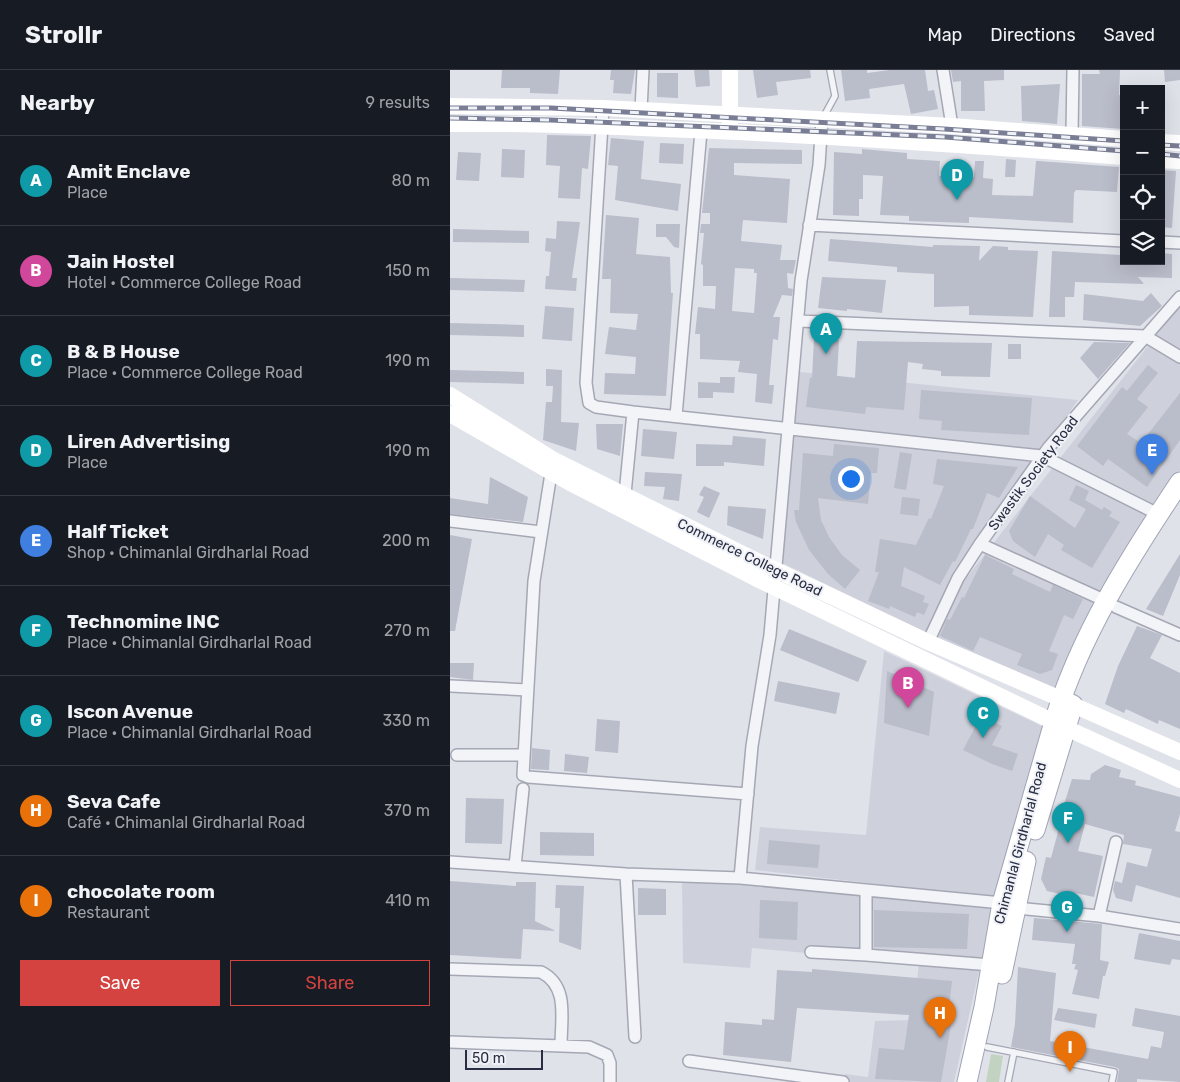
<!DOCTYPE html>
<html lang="en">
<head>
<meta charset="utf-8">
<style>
  :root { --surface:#171b24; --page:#242831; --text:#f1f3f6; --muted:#9ea1a6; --line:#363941; --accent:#d4433f }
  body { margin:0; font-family:Rubik,sans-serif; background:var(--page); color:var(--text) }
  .controls { position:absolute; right:15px; top:15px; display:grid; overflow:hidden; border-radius:0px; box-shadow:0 5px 20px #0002 }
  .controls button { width:45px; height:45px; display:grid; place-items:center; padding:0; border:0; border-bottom:1px solid var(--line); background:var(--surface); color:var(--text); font:25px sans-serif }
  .scale { position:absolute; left:15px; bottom:12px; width:78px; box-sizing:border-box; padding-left:5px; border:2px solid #282d42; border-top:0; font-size:14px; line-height:18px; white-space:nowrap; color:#282d42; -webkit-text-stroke:4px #f0f2f7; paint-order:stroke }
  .you { position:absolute; left:400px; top:408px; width:18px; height:18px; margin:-12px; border:4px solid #fff; border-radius:50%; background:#1a73e8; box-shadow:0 0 0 8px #1a73e833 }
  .badge { display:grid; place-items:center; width:32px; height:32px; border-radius:50%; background:var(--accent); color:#fff; font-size:16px; font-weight:700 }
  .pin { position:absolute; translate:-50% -41px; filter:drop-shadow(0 1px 2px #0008) }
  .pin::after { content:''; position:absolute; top:26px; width:18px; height:15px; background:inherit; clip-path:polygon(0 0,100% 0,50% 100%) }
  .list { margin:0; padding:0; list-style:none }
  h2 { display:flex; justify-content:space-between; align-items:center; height:65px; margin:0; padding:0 20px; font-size:21px }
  h2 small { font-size:16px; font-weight:400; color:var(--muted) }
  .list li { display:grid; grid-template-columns:32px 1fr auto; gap:15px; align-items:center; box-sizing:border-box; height:90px; padding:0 20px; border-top:1px solid var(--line) }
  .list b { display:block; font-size:19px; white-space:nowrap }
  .list p { margin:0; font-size:16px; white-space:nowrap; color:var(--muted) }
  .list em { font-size:16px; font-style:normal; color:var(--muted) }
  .actions { display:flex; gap:10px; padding:15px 20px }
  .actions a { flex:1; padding:11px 0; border:1px solid var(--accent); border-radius:0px; text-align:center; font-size:18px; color:var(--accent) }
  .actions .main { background:var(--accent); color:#fff }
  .icon { flex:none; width:28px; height:28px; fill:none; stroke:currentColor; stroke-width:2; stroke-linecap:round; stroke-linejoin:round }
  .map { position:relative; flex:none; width:730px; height:1012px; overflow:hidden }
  header { display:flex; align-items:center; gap:30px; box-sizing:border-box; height:70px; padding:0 25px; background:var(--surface); border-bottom:1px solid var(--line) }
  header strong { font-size:24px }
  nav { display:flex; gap:28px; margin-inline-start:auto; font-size:18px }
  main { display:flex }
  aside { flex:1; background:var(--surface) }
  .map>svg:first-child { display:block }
  .built { fill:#ced1dc }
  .green { fill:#c2d4c1 }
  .building { fill:#babdca; fill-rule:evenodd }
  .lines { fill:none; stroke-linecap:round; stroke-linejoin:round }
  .lane-casing { stroke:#a5a8b4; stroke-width:8 }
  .street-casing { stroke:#a5a8b4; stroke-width:14 }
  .primary-casing { stroke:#9fa4b6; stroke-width:21 }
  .lane { stroke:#f3f4f8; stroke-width:5.5 }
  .street { stroke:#f3f4f8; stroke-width:11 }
  .secondary { stroke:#fff; stroke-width:16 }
  .primary { stroke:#fff; stroke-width:19 }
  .rail-casing { stroke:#797e94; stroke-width:5 }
  .rail { stroke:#f0f2f7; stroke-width:3; stroke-dasharray:9; stroke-linecap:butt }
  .labels { text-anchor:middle; stroke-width:4; stroke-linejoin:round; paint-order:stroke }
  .street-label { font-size:14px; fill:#282d42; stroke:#f0f2f7 }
</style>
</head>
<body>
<header>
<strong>Strollr</strong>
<nav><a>Map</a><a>Directions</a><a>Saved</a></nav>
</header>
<main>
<aside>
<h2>Nearby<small>9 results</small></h2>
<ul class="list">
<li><span class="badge" style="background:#0f9aa8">A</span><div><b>Amit Enclave</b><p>Place</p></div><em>80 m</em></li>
<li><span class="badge" style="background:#d1479c">B</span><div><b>Jain Hostel</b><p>Hotel · Commerce College Road</p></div><em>150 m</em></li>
<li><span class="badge" style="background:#0f9aa8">C</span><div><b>B &amp; B House</b><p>Place · Commerce College Road</p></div><em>190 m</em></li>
<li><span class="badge" style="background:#0f9aa8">D</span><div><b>Liren Advertising</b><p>Place</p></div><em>190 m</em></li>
<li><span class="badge" style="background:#3f7fe0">E</span><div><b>Half Ticket</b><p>Shop · Chimanlal Girdharlal Road</p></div><em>200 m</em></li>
<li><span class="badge" style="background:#0f9aa8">F</span><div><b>Technomine INC</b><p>Place · Chimanlal Girdharlal Road</p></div><em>270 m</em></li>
<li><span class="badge" style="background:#0f9aa8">G</span><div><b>Iscon Avenue</b><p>Place · Chimanlal Girdharlal Road</p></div><em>330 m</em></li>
<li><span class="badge" style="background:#e8710a">H</span><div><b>Seva Cafe</b><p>Café · Chimanlal Girdharlal Road</p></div><em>370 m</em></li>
<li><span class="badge" style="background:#e8710a">I</span><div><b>chocolate room</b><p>Restaurant</p></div><em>410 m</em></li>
</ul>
<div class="actions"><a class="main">Save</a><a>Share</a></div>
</aside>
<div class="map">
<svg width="730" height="1012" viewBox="0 0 730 1012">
  <rect width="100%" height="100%" fill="#e0e2ea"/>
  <path class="built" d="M730,235v165l-92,149 -30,72 -123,-53 28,-56z
    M350,302l278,28 -121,176 -30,57 -147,-71z
    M434,581l160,76 -48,171 -241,-28 5,-43 106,8z
    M232,810l312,25 -40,177h-110l1,-8 23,3 7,-56 38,-1 6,-57 -167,-15 -2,20 -67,-5z"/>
  <path class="green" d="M541,984l12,2 -4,26h-13z"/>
  <path class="building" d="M52,0h58l-2,24 -28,-1v-5h-29z
    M161,0h24l-4,24 -18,-1 1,-13h-4z
    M244,0h15l1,16 -14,1z
    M303,0h57l1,8 -35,4 2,13 -21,3z
    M391,0h26v3l23,-3h35l3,21 6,-1 4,19 -27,5 -7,-30 -35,5 1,9 -25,3z
    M501,0h53v10l-20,1 1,30h-24v-30l-8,1z
    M649,0h21l-1,25h5l-1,34 -41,-3v-52h18z
    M714,0h16v10l-15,2z
    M207,3h21v25l-21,-1z
    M610,14l-3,40 -35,-3 -1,-35z
    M97,65l44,1 -3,33 -6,-1 -2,31 -22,-1 2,-32 -14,-1z
    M161,68l33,3 -3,38 40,5 -3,27 -63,-11 3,-34 -10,-1z
    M210,73l24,1 -1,20 -24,-1z
    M259,78l93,2v14l-68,-1v12l56,4 -3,44 -44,-3 -2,21 41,4 -2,15h16l-3,14 -6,-1 1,15 5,1 -1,7 -10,-1 -9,22h7l-2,23 -5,-1 -4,46h5l-2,19 -17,-2 2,-28 -19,-2 2,-11 -40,-2v-25h-5l3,-27 17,2 1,-23h-13v-21l-2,-1 3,-31h-4l1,-9h9v-11h-8zM285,198l19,1v4h3l-3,40 -22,-2z
    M52,79l23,1 -1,28 -23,-1z
    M412,79l45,4v6l33,2 -1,15 35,1 1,-16h9l-1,17 10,1 -1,16 41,1 3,-35h2l81,6 -2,25 -41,-2 -2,3 -1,30 -104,-6v6l-60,-2v-5l-29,-1 3,-39 -20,-1v24h-4v17l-26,-1 1,-63 28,2z
    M8,82l23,1 -2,28 -23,-1z
    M556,89l10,1 -1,17h-10z
    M711,100l15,1 -4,57 -11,-1z
    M156,145l33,3 -3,36 34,3 1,36h2l-7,103 -62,-2 1,-21 30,1 1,-17 -31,-3 4,-27 27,3 2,-16 -28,-1 1,-34h-9z
    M107,151l23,1 -8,56h5l-1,13 -31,-2 1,-13h3l2,-24 -6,-1 1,-13 10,1z
    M206,154h24l-1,24 -5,-1 -8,-10h-10z
    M3,159l76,2v12l-76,-1z
    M380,169l103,8v-2l47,1 -1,15 14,-15 15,1v3l30,1 -5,66 -64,-2v-9l-35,1v-33l-37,-2v-5l-69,-6z
    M602,181l69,4 -1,6h41v-8l11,1v24l-34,-1 6,7 -69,-2 -1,15h-9v20h-16z
    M372,207l64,3 -4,33 -35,-4v2l-29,-3z
    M0,208l75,2 -1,12 -74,-2z
    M701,223l11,13 -22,20 -57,-6 1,-26 59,7z
    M95,236l29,2 -2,33 -30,-2z
    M0,253l74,2v12l-74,-2z
    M364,269l25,1 -2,36 18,2 2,-37 135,2 -2,34 -49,-1v-5l-19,-2 1,-5 -15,-2 -4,48 -38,-3 -1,7 -59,-7 4,-30 2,1z
    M644,272l36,1 -32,36 -18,-21z
    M558,274h13v15h-13z
    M698,295l10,8 -21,26 11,8 -21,27 14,9 39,-50v47l-33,47 -39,-28 -5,7 -26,-20 45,-59 5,4z
    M96,299l16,1 -1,52 18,1 -3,28 -33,-11 3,-38h6l1,-16h-7z
    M0,300l74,2v12l-74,-2z
    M270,307h15l-1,16 -21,-1v6h-15v-16l22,1z
    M471,320l111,8 -3,37 -88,-5 1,-9 -23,-2z
    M146,354h27l-3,32 -23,-7z
    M193,359l34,3 -3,27 -33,-3z
    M283,366l33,3 -2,27 -40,-4v4h-28v-22l36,1z
    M384,374l45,4 -2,25h-6l-3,31 -50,-6 3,22 8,17 13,18 18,15 -15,19 -17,-15 -19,-24 -13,-28 -2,-12h5l4,-57 30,3z
    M450,382l12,2 -6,36 -12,-2z
    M487,389l81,8 -19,31 -12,-5 -14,36h-2l-16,33 -2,-1 -13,24 -36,-18 -3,19 24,10 -2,6 6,2 -5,11 -7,-3 -2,5 -25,-11 -1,3 -21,-8 11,-29h-4l5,-33 36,6 13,-27 2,1 13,-33 -11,-2z
    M195,402l37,2 -3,27 -16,-2 2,-12 -21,-1z
    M40,407l38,20 -5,25 -73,-8v-16l38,6z
    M626,415l13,6 -4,9 17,10 2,-3 8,5 -3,4 11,6 -28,46 -31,-18 3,-5 -16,-11 -13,23 -22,-16 -4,-10 21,-35 45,32 11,-19 -17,-9z
    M254,416l16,7 -11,25 -12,-6 7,-15 -5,-2z
    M452,427l18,2 -2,17 -18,-2z
    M278,436l38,3 -3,30 -36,-14z
    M0,465l22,4 -17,92h-5z
    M730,484v21l-17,41 -17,-7z
    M535,485l29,14 -2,5 38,18 3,-7 30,14 -10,20 -9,-4 -15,36 9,3 -6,16 -12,4 -23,-9 5,-11 -42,-17 -7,14 -33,-15 7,-17 3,1 12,-23 2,1z
    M687,556l25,9 -12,23 30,15v56l-21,-9 -1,4 -32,-15 -2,4 -19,-9 13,-38z
    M339,559l78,32 -9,21 -78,-32z
    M0,593h24l-1,17 -23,-3z
    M437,601l47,21 -5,44 -45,-13z
    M328,611l62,12 -4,21 -62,-13z
    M531,646l21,10 -10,19 26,9 -6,17 -20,-7 -29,-14z
    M147,649l23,2 -2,32 -23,-2z
    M82,678l18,2 -1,20 -18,-1z
    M115,684l24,3 -2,16 -23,-2z
    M655,695l16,5 -2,7 17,4 -1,4 45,12v17l-5,17 5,1v66l-44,-13 -4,17 -16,-4 -3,-8 2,-9 7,2 5,-21 20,5 5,-18 -29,-5 1,-9 -39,-11 -7,27 25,5 -9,41 -24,-5 -1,4 -22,-5 -6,-12 5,-22 5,1 11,-41h-2l12,-38 18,1 1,-6z
    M16,728l38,1 -2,45 -37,-1z
    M90,762l54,1v23l-54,-1z
    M319,770l51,5 -2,23 -51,-4z
    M0,811l66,5v-4h20l-1,39 21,10 -33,-2 -2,30 -71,-4z
    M106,815l28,1 -3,64 -22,-8 1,-34h-5z
    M188,818l28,1v26h-28z
    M310,830l38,2 -1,38 -38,-2z
    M424,840l95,4 -2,35 -93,-2z
    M584,848l68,6 -2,36 9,2 -4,14h-2l-4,23 -27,-5 6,-24 -4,-1 2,-5h-4l3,-20 -43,-4z
    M689,863l41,8v19l-8,-1 -2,6 -36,-6z
    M568,897l38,6 -6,68 98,18 3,-13 10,2 3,-16 -32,-6 3,-18 45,8v66l-43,-3v3h-20l2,-13 -4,-2 -104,-20 4,-23z
    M362,899l140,12 -5,44h4l-10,57 -66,-3 4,-31 25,2 5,-35 -112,-7 -6,54 -68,-7 2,-33 37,3v-6l12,1 3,-50 35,2z
    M608,938l39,6 -2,14 -41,-8z"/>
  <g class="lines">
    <g class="lane-casing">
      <path id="lane" d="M373,48l12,-22 -5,-26
        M537,977l127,25 -2,10
        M558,1012l6,-30"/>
    </g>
    <g class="street-casing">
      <path id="street" d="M493,0l9,56
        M153,38l-17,275 3,20 7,4 37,5 409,44 116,58
        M191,40l2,-40
        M622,64l1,-64
        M359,155l315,16
        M711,172l19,1
        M349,251l346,15 35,21
        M226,346l25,-285
        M102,397l-18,114 -11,194 5,2 220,17
        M175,424l8,-82
        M0,451l91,11
        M530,474l126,57
        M666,537l64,28
        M478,572l30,-64 22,-34 69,-97 131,-150
        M1,616l76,4
        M7,685h65
        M0,792l176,12 114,4 262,25
        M65,796l8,-77
        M176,804l9,163
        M290,808l12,-132 18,-111 31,-354 18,-116 3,-46
        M416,821v64l125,10
        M566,838l83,8 81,13
        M649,846l17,-74
        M361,882l55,3
        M0,899l91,3c28,14 20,46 20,74
        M0,972l139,5 18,8 3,8v19
        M239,991l154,21"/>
    </g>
    <g class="primary-casing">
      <path id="primary" d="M611,629l12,6 -7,23 -12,-6c26,-87 76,-165 126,-240
        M585,760l31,-102
        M552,904l24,-113
        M517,1012l17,-75 18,-104 52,-181"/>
    </g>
    <use href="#lane" class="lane"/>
    <use href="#street" class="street"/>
    <path class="secondary" d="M0,36l153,2 349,18 172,13
      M0,54c96,-1 192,4 288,8 129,7 257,15 386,25
      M280,55v-55
      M711,72l19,1
      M711,90l19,1
      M0,325l104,65 207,103 167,79 133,57
      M0,344l122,70 183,94 299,144
      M623,635l107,47
      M616,658l114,52"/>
    <use href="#primary" class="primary"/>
    <g class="rail-casing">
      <path id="rail" d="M0,38h101l393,21 180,12
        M0,48l100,2 395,17 179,14
        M711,75l19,1
        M711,84l19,2"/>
    </g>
    <use href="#rail" class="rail"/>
  </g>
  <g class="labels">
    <g class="street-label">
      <text transform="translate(583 403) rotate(-53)" y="5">Swastik Society Road</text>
      <text transform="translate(300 487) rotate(26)" y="5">Commerce College Road</text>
      <text transform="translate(570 773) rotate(-75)" y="5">Chimanlal Girdharlal Road</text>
    </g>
  </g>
</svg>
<div class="controls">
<button>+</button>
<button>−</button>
<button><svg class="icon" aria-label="locate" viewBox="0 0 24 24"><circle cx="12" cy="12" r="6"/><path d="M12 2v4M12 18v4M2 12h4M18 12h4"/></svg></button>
<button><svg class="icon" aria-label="layers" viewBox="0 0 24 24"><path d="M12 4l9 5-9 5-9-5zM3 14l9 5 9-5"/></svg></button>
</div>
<div class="scale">50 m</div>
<div class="you"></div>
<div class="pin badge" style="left:376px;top:284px;background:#0f9aa8">A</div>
<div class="pin badge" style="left:458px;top:638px;background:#d1479c">B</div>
<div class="pin badge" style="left:533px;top:668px;background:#0f9aa8">C</div>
<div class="pin badge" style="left:507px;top:130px;background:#0f9aa8">D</div>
<div class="pin badge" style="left:702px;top:405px;background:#3f7fe0">E</div>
<div class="pin badge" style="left:618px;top:773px;background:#0f9aa8">F</div>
<div class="pin badge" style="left:617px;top:862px;background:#0f9aa8">G</div>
<div class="pin badge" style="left:490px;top:968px;background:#e8710a">H</div>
<div class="pin badge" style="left:620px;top:1002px;background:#e8710a">I</div>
</div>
</main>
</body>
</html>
